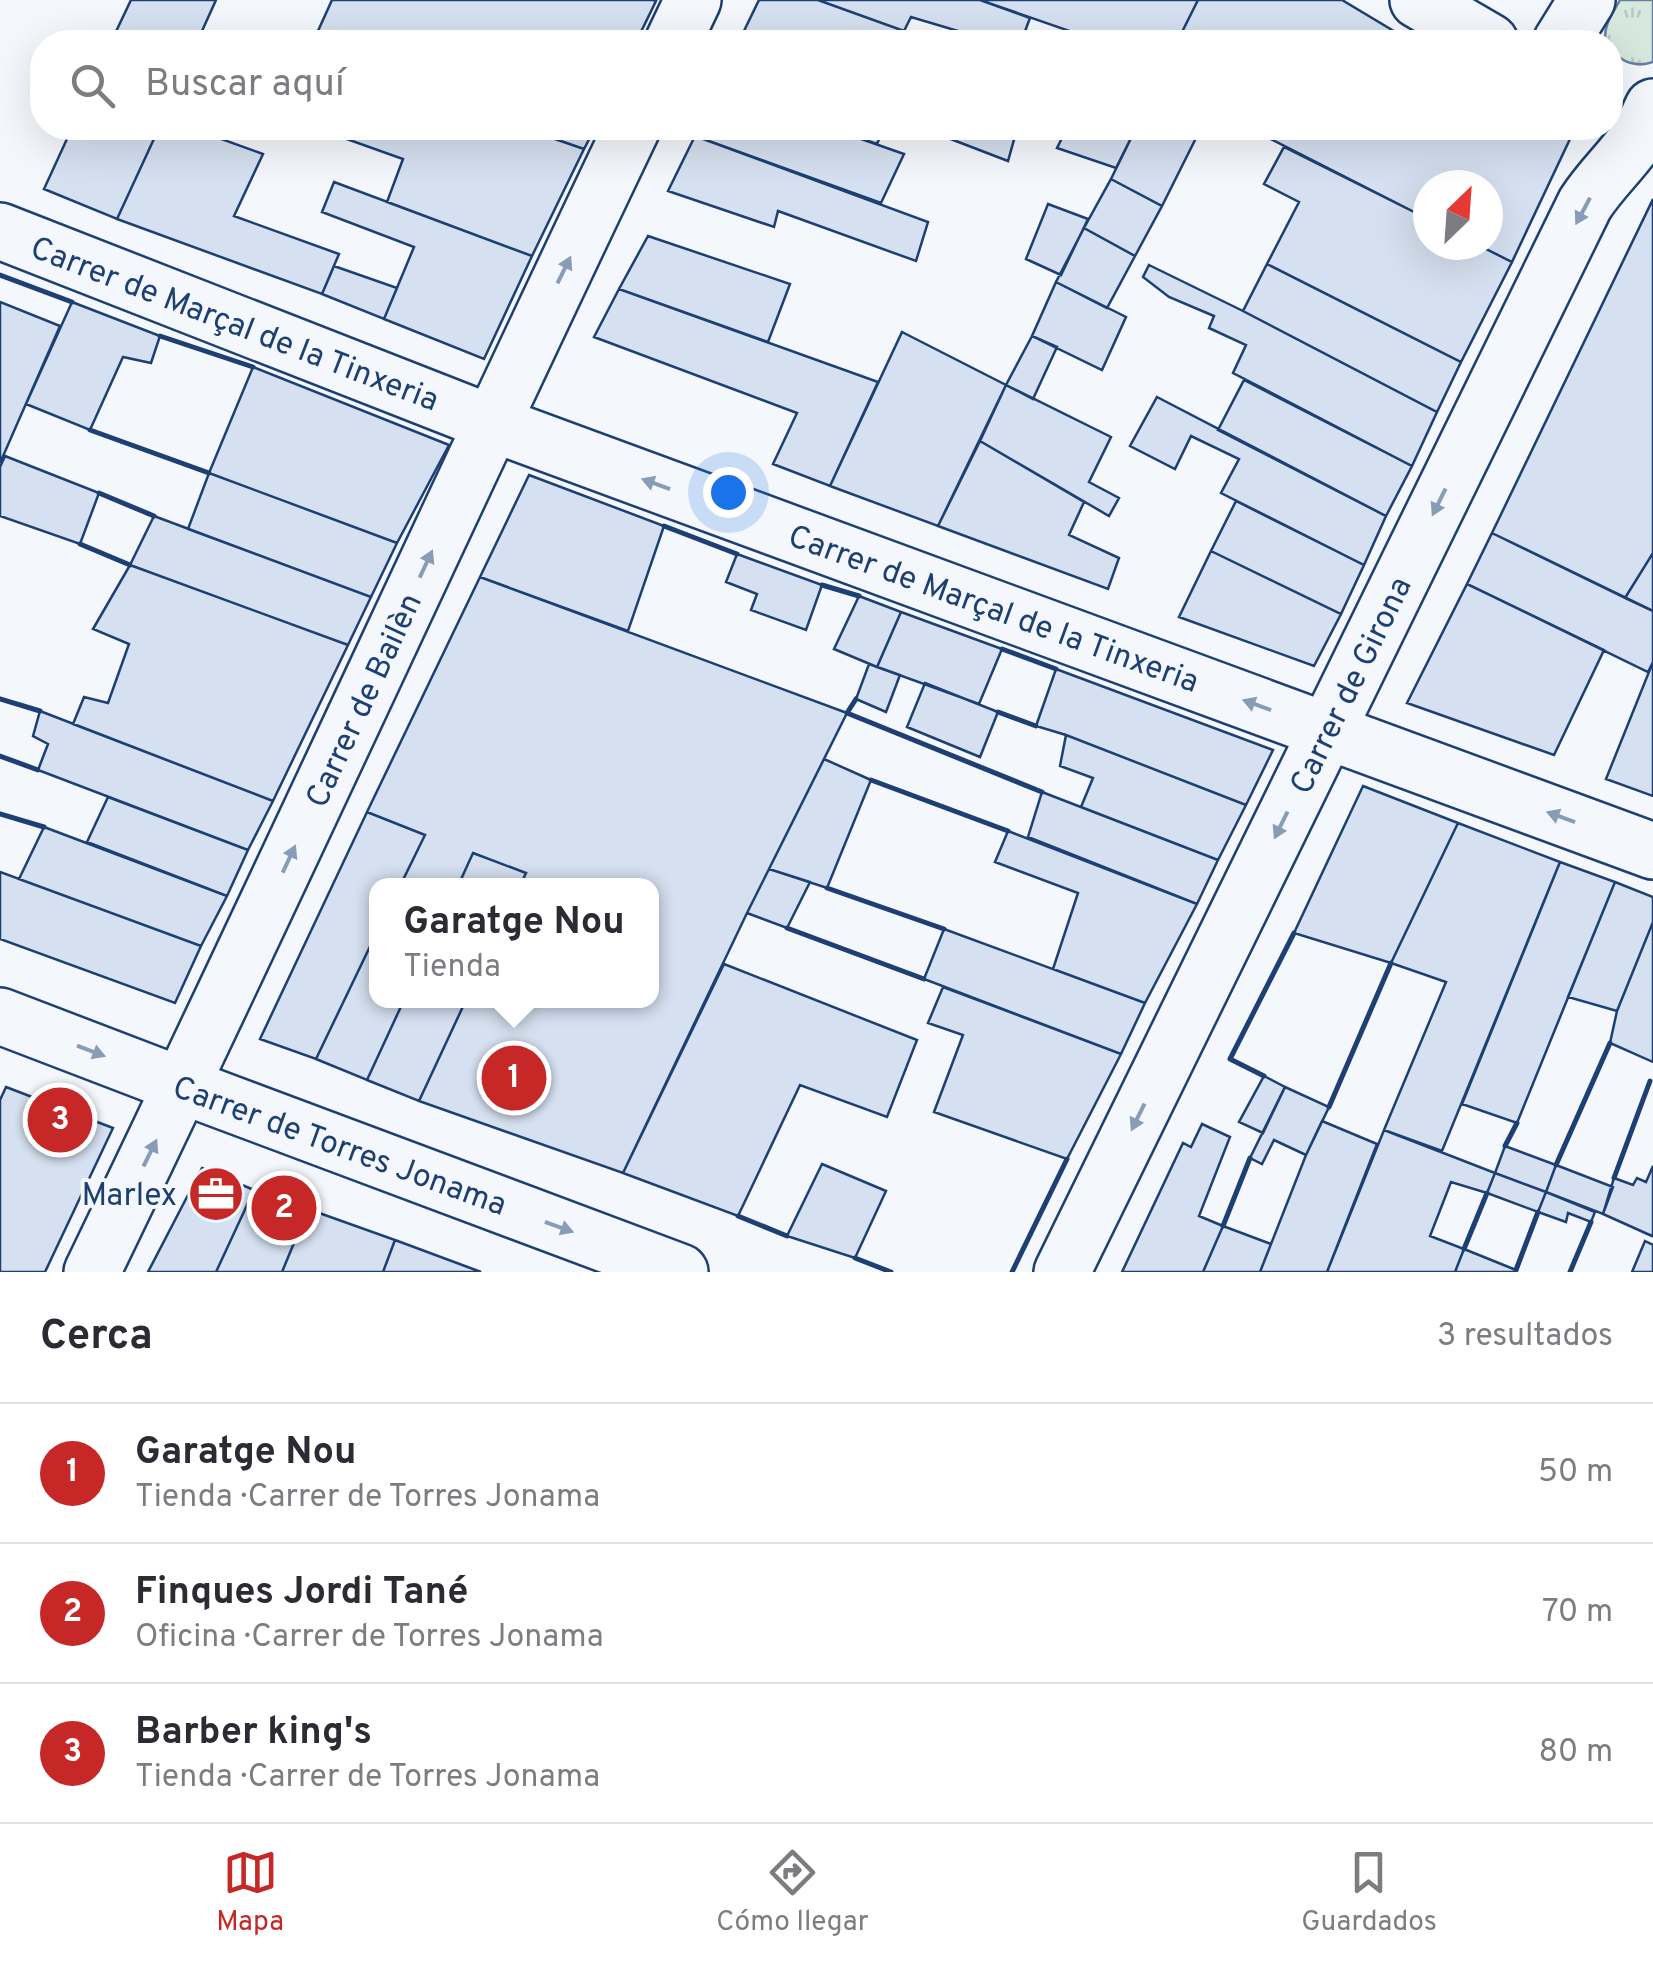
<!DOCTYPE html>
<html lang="es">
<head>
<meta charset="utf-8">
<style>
  :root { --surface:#fff; --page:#f7f7f7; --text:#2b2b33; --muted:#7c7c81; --line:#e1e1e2; --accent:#c62828 }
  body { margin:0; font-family:Overpass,sans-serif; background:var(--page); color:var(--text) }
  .compass { position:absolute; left:1413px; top:170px; width:90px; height:90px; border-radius:50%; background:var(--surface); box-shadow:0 10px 40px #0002; rotate:25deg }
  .you { position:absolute; left:728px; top:492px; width:35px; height:35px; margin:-25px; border:8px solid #fff; border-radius:50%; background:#1a73e8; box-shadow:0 0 0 15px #1a73e833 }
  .badge { display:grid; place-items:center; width:65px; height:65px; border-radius:50%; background:var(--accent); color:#fff; font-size:32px; font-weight:700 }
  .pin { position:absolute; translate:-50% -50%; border:5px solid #fff; box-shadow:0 2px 10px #0006 }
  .popup { position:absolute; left:369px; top:878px; width:290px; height:130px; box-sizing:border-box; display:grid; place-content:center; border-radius:20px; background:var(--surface); filter:drop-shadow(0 2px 8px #0005); font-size:32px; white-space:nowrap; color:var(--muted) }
  .popup b { font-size:38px; color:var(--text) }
  .popup::after { content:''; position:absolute; left:50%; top:100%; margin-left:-20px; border:20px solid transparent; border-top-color:var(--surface) }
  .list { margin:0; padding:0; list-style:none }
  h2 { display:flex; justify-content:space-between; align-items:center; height:130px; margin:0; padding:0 40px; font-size:42px }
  h2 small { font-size:32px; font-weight:400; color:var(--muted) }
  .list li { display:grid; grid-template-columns:65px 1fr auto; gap:30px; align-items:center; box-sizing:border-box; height:140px; padding:0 40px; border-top:2px solid var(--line) }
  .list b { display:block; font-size:38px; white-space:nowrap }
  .list p { margin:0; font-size:32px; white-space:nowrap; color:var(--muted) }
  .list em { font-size:32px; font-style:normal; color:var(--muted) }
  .icon { flex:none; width:55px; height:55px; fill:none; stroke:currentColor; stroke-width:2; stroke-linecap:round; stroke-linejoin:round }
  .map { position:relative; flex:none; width:1653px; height:1272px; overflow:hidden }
  .search { position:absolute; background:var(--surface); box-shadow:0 10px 40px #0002; left:30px; right:30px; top:30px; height:110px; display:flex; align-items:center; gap:25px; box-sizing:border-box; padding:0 35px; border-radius:40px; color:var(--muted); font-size:38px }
  .sheet { height:550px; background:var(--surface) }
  nav { display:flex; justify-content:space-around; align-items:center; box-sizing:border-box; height:140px; border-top:2px solid var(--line); background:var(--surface); font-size:28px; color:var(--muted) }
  nav a { display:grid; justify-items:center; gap:5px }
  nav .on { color:var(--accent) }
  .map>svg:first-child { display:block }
  .grass { fill:url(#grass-tufts); stroke:#687fa3; stroke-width:2.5 }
  .building { fill:#d5e0f0; stroke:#1d3f73; stroke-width:2.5 }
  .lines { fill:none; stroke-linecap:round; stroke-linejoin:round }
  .street-casing { stroke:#1d3f73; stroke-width:60 }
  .secondary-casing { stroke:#1d3f73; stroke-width:60 }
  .street { stroke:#f4f7fb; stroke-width:55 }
  .secondary { stroke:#f4f7fb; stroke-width:55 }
  .wall { stroke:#1d3f73; stroke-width:5 }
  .oneway { fill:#889bb7 }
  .labels { text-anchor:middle; stroke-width:8; stroke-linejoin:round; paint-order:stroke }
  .street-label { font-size:32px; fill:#1d3f73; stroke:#f4f7fb }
  .poi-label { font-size:32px; fill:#1d3f73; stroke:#f4f7fb; text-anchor:end }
</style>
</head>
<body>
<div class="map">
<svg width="1653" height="1272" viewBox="0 0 1653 1272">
  <defs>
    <pattern id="grass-tufts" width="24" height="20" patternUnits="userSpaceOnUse" patternTransform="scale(2.5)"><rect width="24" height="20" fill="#d7e8df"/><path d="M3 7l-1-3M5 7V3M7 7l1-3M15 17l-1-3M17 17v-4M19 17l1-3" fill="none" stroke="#b8c8c3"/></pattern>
  </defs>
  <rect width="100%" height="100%" fill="#f4f7fb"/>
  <path class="grass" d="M1620,0h33v62c-17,6 -30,1 -42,-12l-1,-8h-4c-4,-15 7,-29 14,-42z"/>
  <path class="building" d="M131,0h85l-19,42h-86z
    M332,0h321l3,1 -20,41h-323z
    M759,0h59l86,31 -4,11h-138l-20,-7z
    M818,0h162l50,18 -9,24h-26l-84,-25 -7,14z
    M980,0h218l-21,42h-76z
    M1198,0h144l70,42h-235z
    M72,128h87l-42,91 -73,-30z
    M159,128h32l72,26 -29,62 105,38 -17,40 -205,-75z
    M344,128h179l61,21 -52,107 -145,-54 16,-43 -62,-22z
    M523,128h72l-11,21z
    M699,128h131l74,26 -23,49 -186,-67z
    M830,128h54l-7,16z
    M922,128h71l22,8 -7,25z
    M1067,128h69l-20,40 -59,-20z
    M1136,128h65l-39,78 -51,-27z
    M1249,128h303l18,11 -58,123 -34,-17h10v-60h-60v34z
    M695,136l233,86 -12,39 -138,-50 -4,16 -106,-36z
    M1284,147l144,72v26h50l34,17 -51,100 -194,-98 32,-62 -35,-18z
    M1111,179l51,27 -27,50 -51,-28z
    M334,182l198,74 -48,103 -100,-40 30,-72 -92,-35z
    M1653,199v354l-28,45 -133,-65z
    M1048,204l40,15 -27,56 -35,-16z
    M1084,228l51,28 -28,52 -51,-26z
    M648,236l142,48 -22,58 -149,-53z
    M1267,264l194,98 -24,50 -194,-101z
    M1149,265l94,46 194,101 -25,54 -179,-93 13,-28 -37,-17 5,-12 -45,-19 -26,-20z
    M334,266l63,22 -13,31 -62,-25z
    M1056,282l70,35 -24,53 -70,-34z
    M619,289l259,93 -48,104 -57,-22 24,-51 -203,-76z
    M0,302l60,24 -60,137z
    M72,302l88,34 -9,27 -28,-6 -33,73 -64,-26z
    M902,332l104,53 -68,141 -108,-40z
    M1032,336l25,11 -24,52 -27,-14z
    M253,367l196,78 -52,98 -188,-70z
    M1244,380l168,86 -26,50 -168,-86z
    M1006,385l105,52 -22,45 30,16 -10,18 -129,-75z
    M1157,397l229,119 -22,49 -143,-72 18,-34 -48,-23 -16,33 -45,-23z
    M980,441l104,61 -15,33 50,23 -11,31 -170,-63z
    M5,456l94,37 -19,51 -80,-28v-49z
    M209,473l188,70 -26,54 -183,-68z
    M529,475l135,51 -36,105 -148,-54z
    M1236,501l128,64 -23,49 -130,-63z
    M154,516l217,81 -23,48 -218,-80z
    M1492,533l161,78v51l-5,10 -181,-88z
    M1211,551l130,63 -27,52 -135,-49z
    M1653,553v58l-28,-13z
    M737,554l85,31 -16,45 -55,-20 6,-16 -31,-12z
    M130,565l218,80 -75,156 -200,-77 11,-27 24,6 21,-59 -36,-15z
    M480,577l367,136 -100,200 -124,260 -204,-72 47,-101h186v-114h-132l6,-13 -53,-20 -15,33h-58l25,-51 -58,-23z
    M1467,584l137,66 -50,105 -147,-52z
    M859,596l42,16 -24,55 -43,-18z
    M901,612l101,37 -23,55 -102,-37z
    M1653,662v134l-47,-17z
    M869,664l31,11 -14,37 -30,-13z
    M1056,669l217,81 -27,55 -180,-70 -30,-9z
    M925,683l73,29 -18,45 -73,-30z
    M40,711l233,90 -25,49 -210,-80 10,-26 -15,-8z
    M1066,735l180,70 -28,55 -137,-53 12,-29 -33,-12z
    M824,759l47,21 -44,108 -58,-19z
    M1363,786l95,37 -67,140 -97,-30z
    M1042,792l176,68 -21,44 -169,-67z
    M108,797l140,53 -21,46 -140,-54z
    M367,812l58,23 -25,51h-24v48l-60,125 -56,-20z
    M1458,823l102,39 -118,289 -58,-21 62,-148 -55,-19z
    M44,827l183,69 -26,50 -182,-67z
    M1008,831l189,73 -52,99 -92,-34 25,-76 -83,-31z
    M473,853l53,20 -6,13h-62z
    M1560,862l55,20 -98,241 -55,-19z
    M769,869l41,13 -23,46 -40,-15z
    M0,872l201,74 -26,57 -175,-64z
    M1615,882l38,15v25l-36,89 -49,-14z
    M1653,922v140l-43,-19 7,-32z
    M944,929l201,74 -24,51 -197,-75z
    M376,934v66h28l-37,80 -51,-21z
    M724,964l193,76 -30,77 -87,-32 -62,131 -115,-43z
    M943,987l178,67 -54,105 -133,-47 29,-77 -35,-12z
    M404,1000h62l-47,101 -52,-21z
    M1264,1076l21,11 -22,46 -24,-11z
    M6,1087l107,41 -68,144h-45v-172z
    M1285,1087l44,20 -23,48 -32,-15 -12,24 -12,-6z
    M1322,1121l55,23 -50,128h-67l46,-117z
    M1202,1124l28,13 -31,79 24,10 -20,46h-81l61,-129 8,4z
    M1384,1130l111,43 -8,20 -36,-11 -21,54 34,13 -9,23h-128z
    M1505,1146l51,19 -10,27 -51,-19z
    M822,1164l64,27 -31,67 -68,-22z
    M1556,1165l57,22 -10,27 -57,-22z
    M1653,1166v68l-1,2 -49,-22 11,-36 19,7 4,-7 9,4z
    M202,1168l52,22 -38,82h-68z
    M1495,1173l51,19 -8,20 -51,-19z
    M254,1190l54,19 -26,63h-66z
    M1546,1192l49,20 -4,10 -23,-9 -2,9 -28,-10z
    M308,1209l87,31 -12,32h-101z
    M1223,1226l48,18 -11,28h-57z
    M395,1240l86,32h-98z
    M1645,1241l8,4v27h-21z
    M1464,1249l52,21 -1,2h-60z"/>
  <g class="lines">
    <g class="street-casing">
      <path id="street" d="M1418,0l72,42
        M673,42l20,-42
        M1561,42l26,-42
        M0,231l491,192 1162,428
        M92,1272c184,-380 358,-764 540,-1144
        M1062,1272l523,-1068c16,-25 37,-43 53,-67 6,-9 10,-20 15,-30"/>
    </g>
    <g class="secondary-casing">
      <path id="secondary" d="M0,1016l183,70 497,186"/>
    </g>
    <use href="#street" class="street"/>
    <use href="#secondary" class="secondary"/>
    <path class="wall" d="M0,275l72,27
      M160,336l93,31
      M90,430l119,43
      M99,493l55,23
      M664,526l73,28
      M80,544l50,21
      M822,585l37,11
      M1002,649l54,20
      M0,699l40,12
      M856,699l-9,14 195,79
      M998,712l38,14
      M0,756l38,14
      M871,780l137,51
      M0,814l44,13
      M827,888l117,41
      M787,928l137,51
      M1264,1076l-34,-17 64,-126
      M1329,1107l62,-144
      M1505,1146l12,-23
      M1556,1165l54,-122
      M1614,1178l36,-97
      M738,1216l49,20
      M1223,1226l27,-68
      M1464,1249l23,-56
      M855,1258l36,14
      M1516,1270l22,-58
      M1012,1272l55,-113
      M1570,1272l21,-50"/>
  </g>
  <defs><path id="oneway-solid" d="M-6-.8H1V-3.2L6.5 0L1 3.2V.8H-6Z" transform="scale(2.5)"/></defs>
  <g class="oneway">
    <use href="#oneway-solid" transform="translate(1583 211) rotate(118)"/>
    <use href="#oneway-solid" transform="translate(564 270) rotate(-64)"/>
    <use href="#oneway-solid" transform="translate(656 484) rotate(-160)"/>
    <use href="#oneway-solid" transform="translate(1439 502) rotate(116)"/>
    <use href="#oneway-solid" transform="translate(426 564) rotate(-65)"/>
    <use href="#oneway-solid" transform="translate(1257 705) rotate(-160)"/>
    <use href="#oneway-solid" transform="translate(1561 817) rotate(-160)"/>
    <use href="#oneway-solid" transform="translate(1281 825) rotate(116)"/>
    <use href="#oneway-solid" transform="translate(289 859) rotate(-65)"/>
    <use href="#oneway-solid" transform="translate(91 1051) rotate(21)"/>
    <use href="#oneway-solid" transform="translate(1138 1117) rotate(116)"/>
    <use href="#oneway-solid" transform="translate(150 1153) rotate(-64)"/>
    <use href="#oneway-solid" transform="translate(559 1227) rotate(20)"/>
  </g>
  <defs>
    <g id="office-disc" transform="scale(2.875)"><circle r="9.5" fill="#c62828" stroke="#f4f7fb"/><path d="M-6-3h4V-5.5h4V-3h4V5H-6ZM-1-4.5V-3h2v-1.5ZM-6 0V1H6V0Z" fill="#fff"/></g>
  </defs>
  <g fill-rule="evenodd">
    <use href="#office-disc" x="216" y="1194"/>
  </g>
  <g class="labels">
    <g class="street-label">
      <text transform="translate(235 323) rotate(21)" y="11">Carrer de Marçal de la Tinxeria</text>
      <text transform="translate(994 608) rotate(20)" y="11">Carrer de Marçal de la Tinxeria</text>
      <text transform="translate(1350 685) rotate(-64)" y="11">Carrer de Girona</text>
      <text transform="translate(363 700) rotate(-65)" y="11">Carrer de Bailèn</text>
      <text transform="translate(340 1145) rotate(20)" y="11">Carrer de Torres Jonama</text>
    </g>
    <g class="poi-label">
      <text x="177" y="1205">Marlex</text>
    </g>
  </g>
</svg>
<svg class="compass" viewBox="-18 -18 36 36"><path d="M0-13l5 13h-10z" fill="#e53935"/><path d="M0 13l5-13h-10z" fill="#7c7c81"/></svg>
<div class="you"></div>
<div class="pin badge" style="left:514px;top:1078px">1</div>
<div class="popup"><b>Garatge Nou</b>Tienda</div>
<div class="pin badge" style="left:284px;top:1208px">2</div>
<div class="pin badge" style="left:60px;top:1120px">3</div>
<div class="search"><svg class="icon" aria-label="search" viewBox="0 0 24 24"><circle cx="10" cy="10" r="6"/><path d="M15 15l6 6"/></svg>Buscar aquí</div>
</div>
<section class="sheet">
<h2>Cerca<small>3 resultados</small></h2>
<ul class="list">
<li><span class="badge">1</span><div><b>Garatge Nou</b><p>Tienda · Carrer de Torres Jonama</p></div><em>50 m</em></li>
<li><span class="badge">2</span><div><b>Finques Jordi Tané</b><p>Oficina · Carrer de Torres Jonama</p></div><em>70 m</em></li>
<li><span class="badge">3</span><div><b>Barber king's</b><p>Tienda · Carrer de Torres Jonama</p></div><em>80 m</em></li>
</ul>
</section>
<nav>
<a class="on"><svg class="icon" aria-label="map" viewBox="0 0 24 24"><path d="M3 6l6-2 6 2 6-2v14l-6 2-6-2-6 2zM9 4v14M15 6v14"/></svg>Mapa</a>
<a><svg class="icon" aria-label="directions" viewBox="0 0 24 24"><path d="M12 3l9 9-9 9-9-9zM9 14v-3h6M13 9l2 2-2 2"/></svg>Cómo llegar</a>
<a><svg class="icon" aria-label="saved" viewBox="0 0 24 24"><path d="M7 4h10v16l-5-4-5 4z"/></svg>Guardados</a>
</nav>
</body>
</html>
